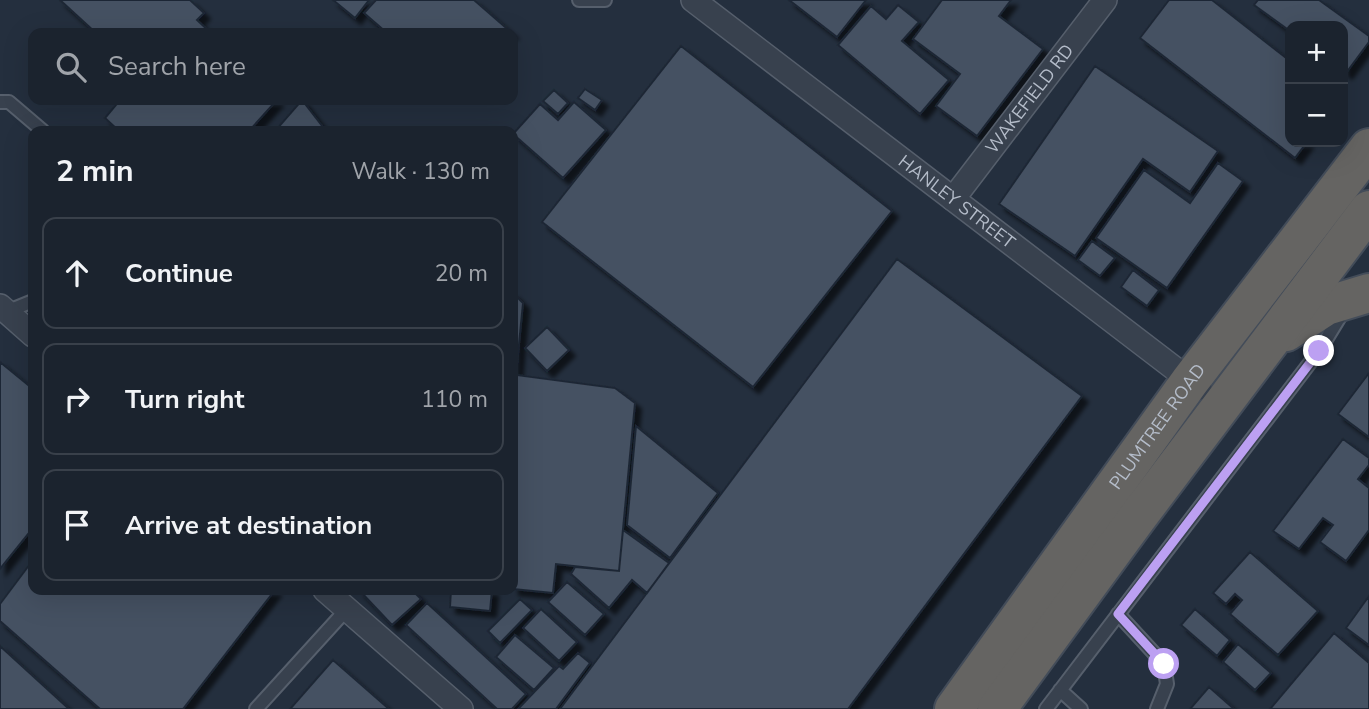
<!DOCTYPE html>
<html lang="en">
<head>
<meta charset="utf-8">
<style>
  :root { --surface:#1b232e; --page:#242b36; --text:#f1f3f6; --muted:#a0a4aa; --line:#39404a }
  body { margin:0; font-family:"Nunito Sans",sans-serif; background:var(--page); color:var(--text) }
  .controls { position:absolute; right:21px; top:21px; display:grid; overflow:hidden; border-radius:14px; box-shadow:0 7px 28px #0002 }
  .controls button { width:63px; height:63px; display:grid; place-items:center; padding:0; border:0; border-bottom:2px solid var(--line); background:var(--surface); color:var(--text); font:35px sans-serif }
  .stop { position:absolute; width:21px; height:21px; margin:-16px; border:5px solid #bca0f2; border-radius:50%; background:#fff }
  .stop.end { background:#bca0f2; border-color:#fff; box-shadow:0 2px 7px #0008 }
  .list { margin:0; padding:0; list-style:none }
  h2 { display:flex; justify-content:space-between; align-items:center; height:91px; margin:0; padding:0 28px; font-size:30px }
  h2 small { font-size:23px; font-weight:400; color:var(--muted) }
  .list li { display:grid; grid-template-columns:46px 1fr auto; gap:21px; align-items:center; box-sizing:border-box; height:112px; margin:0 14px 14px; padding:0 14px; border:2px solid var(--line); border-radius:14px }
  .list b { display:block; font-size:26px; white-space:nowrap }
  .list em { font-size:23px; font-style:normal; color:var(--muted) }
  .icon { flex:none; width:38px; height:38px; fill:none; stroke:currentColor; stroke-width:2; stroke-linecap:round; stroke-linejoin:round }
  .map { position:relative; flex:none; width:1369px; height:709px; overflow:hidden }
  .search { position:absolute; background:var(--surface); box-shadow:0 7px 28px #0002; left:28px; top:28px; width:490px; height:77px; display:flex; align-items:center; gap:18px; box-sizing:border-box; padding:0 24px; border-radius:14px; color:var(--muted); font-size:26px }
  .panel { position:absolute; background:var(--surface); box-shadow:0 7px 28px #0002; left:28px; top:126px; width:490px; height:469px; border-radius:14px }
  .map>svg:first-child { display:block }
  .building { fill:#455162; stroke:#1f2835; stroke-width:2; filter:url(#shadow) }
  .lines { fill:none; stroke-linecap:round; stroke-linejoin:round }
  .service-casing { stroke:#565f6c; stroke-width:16 }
  .minor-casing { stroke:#565f6c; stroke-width:26 }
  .trunk-casing { stroke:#434c59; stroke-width:42 }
  .service { stroke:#38414e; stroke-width:12 }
  .minor { stroke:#38414e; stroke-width:23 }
  .trunk { stroke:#656462; stroke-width:38 }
  .route { stroke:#bca0f2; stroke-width:9 }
  .labels { text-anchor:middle; stroke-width:5; stroke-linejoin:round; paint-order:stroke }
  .street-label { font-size:18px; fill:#b4bcc9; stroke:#1d2633 }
</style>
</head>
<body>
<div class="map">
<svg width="1369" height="709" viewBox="0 0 1369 709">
  <defs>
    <filter id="shadow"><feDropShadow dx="6" dy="6" stdDeviation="2" flood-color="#0009"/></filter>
  </defs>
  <rect width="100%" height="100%" fill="#242f3e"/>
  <path class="building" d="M60,0h130l14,13 -7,7 14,13h-115z
    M333,0h36l-14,18z
    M376,0h98l38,33h-125l-23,-20z
    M789,0h77l-29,37z
    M942,0h69l-12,16 44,33 -66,87 -41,-30 24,-32 -47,-35z
    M1169,0h43l78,61v81h17l-12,16 -155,-120z
    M1258,0h61l50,36v6l-23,31 -3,-3v-44h-53v5l-36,-26z
    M898,5l21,17 -17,19 47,39 -29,34 -82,-69 33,-39 15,13z
    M681,46l211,165 -139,176 -211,-165z
    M1095,66l123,85 -28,41 -47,-33 -68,97 -76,-52z
    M585,89l17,11 -7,10 -17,-12z
    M554,90l14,13 -10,11 -15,-13z
    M120,100h157l-28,31h-130l-14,-13z
    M302,100l24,31h-51z
    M574,102l32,28 -43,48 -50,-44 27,-30 18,16z
    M1218,163l25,18 -76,107 -71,-50 48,-68 46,33z
    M1092,241l23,17 -15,18 -22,-16z
    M897,259l185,137 -234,313h-288z
    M1133,270l26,20 -12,16 -26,-19z
    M513,293l10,10 -7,72 99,13 20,15 -16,168 -63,-7 -3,29 -40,-4z
    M547,327l22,23 -22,21 -22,-23z
    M0,362l33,27v139l-33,41z
    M1369,373v64l-31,-23z
    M636,426l82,67 -48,65 -43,-33z
    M1343,439l26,19v7l-11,14 11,9v42l-23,31 -26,-19 13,-17 -10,-7 -24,31 -26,-18z
    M623,530l46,33 -22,30 -15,-13 -23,28 -38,-34 4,-7 44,4z
    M1250,552l68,59 -40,44 -48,-41 12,-14 -7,-6 -9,10 -13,-11z
    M33,560v30h242l-92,119h-83l-100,-88v-17z
    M567,582l37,32 -19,21 -37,-33z
    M359,590h53l9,9 -29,26z
    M451,590h41l-2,21 -40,-4z
    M1369,596v49l-23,-17z
    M520,599l12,11 -32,33 -12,-12z
    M427,603l99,91 -14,15h-15l-91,-84z
    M541,609l36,33 -18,19 -36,-33z
    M1195,609l35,31 -13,16 -36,-31z
    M1334,633l35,30v46h-99z
    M515,635l39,33 -20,22 -38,-33z
    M1238,644l33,29 -16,17 -32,-28z
    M0,646l69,63h-69z
    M578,653l12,10 -34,46h-38l41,-43 4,3z
    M333,660l56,49h-99z
    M1209,687l25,22h-44z"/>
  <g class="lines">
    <g class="service-casing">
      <path id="service" d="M579,0h26
        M0,102h9l34,29
        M6,312l27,-11
        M1118,614l46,50 3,20 -10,25
        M1060,690l21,19
        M256,709l91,-100
        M1046,709l273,-358 25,-41"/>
    </g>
    <g class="minor-casing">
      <g id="minor">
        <path id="s1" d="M693,0l507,388"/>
        <path id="s2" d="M953,199l152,-199"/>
        <path d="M0,306l33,29"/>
        <path d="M325,590l136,119"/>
      </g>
    </g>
    <g class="trunk-casing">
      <g id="trunk">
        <path d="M1286,332l40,-26 43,-13"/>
        <path id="s3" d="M954,709l236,-328 179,-233"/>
        <path d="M997,709l140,-191 232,-308"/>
      </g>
    </g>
    <use href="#service" class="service"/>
    <use href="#minor" class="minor"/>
    <use href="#trunk" class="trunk"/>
  </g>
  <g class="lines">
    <path class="route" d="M1164,664l-46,-50 201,-263"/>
  </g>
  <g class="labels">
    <g class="street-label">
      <text dy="6" stroke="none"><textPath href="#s2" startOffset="126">WAKEFIELD RD</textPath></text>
      <text dy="6" stroke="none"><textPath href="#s1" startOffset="332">HANLEY STREET</textPath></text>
      <text dy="6" stroke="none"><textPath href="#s3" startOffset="348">PLUMTREE ROAD</textPath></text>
    </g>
  </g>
</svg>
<div class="controls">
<button>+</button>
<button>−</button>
</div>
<div class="stop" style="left:1164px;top:664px"></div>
<div class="stop end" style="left:1319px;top:351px"></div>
<div class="search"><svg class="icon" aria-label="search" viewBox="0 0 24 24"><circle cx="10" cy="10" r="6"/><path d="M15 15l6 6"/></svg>Search here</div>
<section class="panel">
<h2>2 min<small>Walk · 130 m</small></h2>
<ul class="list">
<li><svg class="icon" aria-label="ahead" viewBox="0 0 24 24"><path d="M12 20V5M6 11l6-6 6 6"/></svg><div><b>Continue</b></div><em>20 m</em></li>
<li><svg class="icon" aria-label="right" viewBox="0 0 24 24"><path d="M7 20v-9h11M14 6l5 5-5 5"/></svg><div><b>Turn right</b></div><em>110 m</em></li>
<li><svg class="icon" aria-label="arrive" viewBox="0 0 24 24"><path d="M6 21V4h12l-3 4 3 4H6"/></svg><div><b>Arrive at destination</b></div></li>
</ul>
</section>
</div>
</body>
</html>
